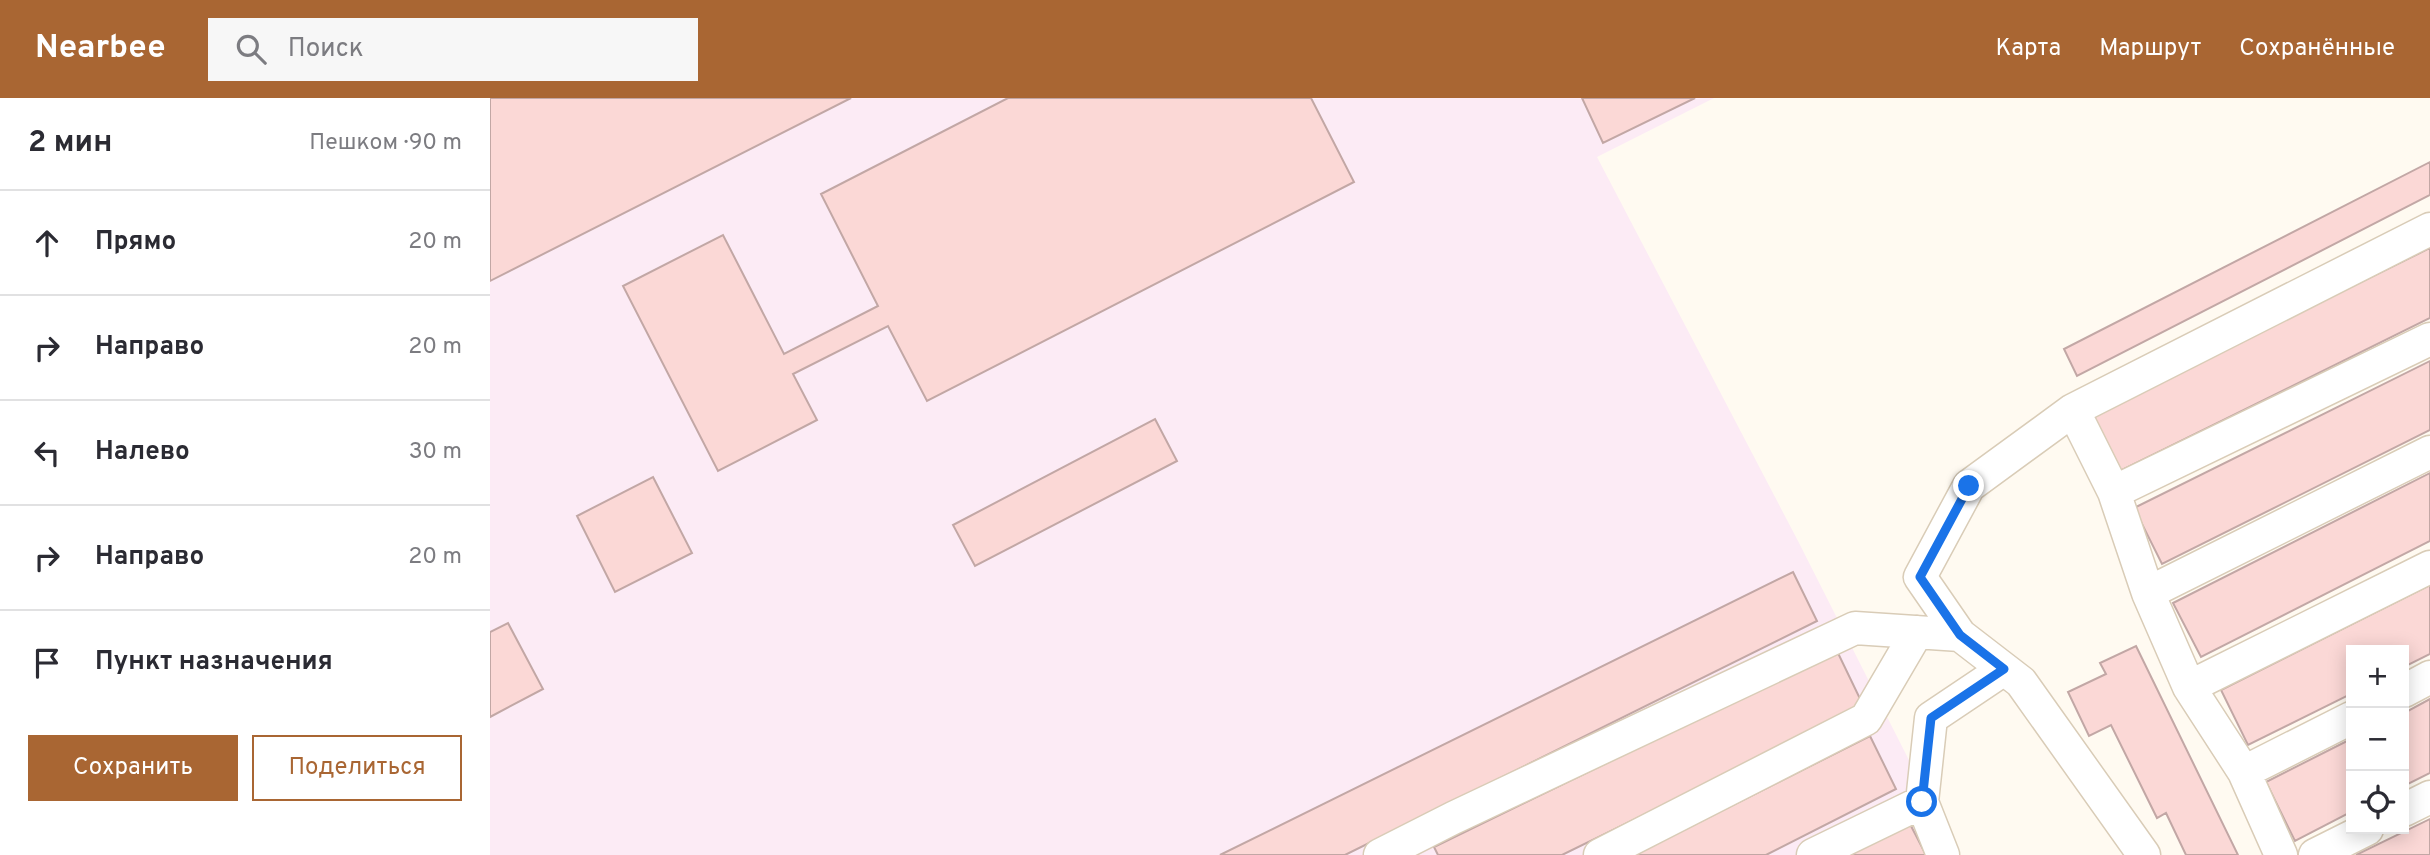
<!DOCTYPE html>
<html lang="ru">
<head>
<meta charset="utf-8">
<style>
  :root { --surface:#fff; --page:#f7f7f7; --text:#2b2b33; --muted:#7c7c81; --line:#e1e1e2; --accent:#a96633 }
  body { margin:0; font-family:Overpass,sans-serif; background:var(--page); color:var(--text) }
  .controls { position:absolute; right:21px; bottom:21px; display:grid; overflow:hidden; border-radius:0px; box-shadow:0 4px 18px #0003 }
  .controls button { width:63px; height:63px; display:grid; place-items:center; padding:0; border:0; border-bottom:2px solid var(--line); background:var(--surface); color:var(--text); font:35px sans-serif }
  .stop { position:absolute; width:21px; height:21px; margin:-16px; border:5px solid #1a73e8; border-radius:50%; background:#fff }
  .stop.end { background:#1a73e8; border-color:#fff; box-shadow:0 2px 7px #0008 }
  .list { margin:0; padding:0; list-style:none }
  h2 { display:flex; justify-content:space-between; align-items:center; height:91px; margin:0; padding:0 28px; font-size:30px }
  h2 small { font-size:23px; font-weight:400; color:var(--muted) }
  .list li { display:grid; grid-template-columns:46px 1fr auto; gap:21px; align-items:center; box-sizing:border-box; height:105px; padding:0 28px; border-top:2px solid var(--line) }
  .list b { display:block; font-size:26px; white-space:nowrap }
  .list em { font-size:23px; font-style:normal; color:var(--muted) }
  .actions { display:flex; gap:14px; padding:21px 28px }
  .actions a { flex:1; padding:16px 0; border:2px solid var(--accent); border-radius:0px; text-align:center; font-size:24px; color:var(--accent) }
  .actions .main { background:var(--accent); color:#fff }
  .icon { flex:none; width:38px; height:38px; fill:none; stroke:currentColor; stroke-width:2; stroke-linecap:round; stroke-linejoin:round }
  .map { position:relative; flex:none; width:1940px; height:757px; overflow:hidden }
  header { display:flex; align-items:center; gap:42px; box-sizing:border-box; height:98px; padding:0 35px; background:var(--accent); color:#fff }
  header strong { font-size:33px }
  nav { display:flex; gap:38px; margin-inline-start:auto; font-size:24px }
  .search { width:490px; height:63px; background:var(--page); display:flex; align-items:center; gap:18px; box-sizing:border-box; padding:0 24px; border-radius:0px; color:var(--muted); font-size:26px }
  main { display:flex }
  aside { flex:1; background:var(--surface) }
  .map>svg:first-child { display:block }
  .industrial { fill:#fcebf5 }
  .building { fill:#fbd8d6; stroke:#c2a7a5; stroke-width:2 }
  .lines { fill:none; stroke-linecap:round; stroke-linejoin:round }
  .minor-casing { stroke:#d9ccb7; stroke-width:35 }
  .minor { stroke:#fff; stroke-width:32 }
  .route { stroke:#1a73e8; stroke-width:9 }
</style>
</head>
<body>
<header>
<strong>Nearbee</strong>
<div class="search"><svg class="icon" aria-label="search" viewBox="0 0 24 24"><circle cx="10" cy="10" r="6"/><path d="M15 15l6 6"/></svg>Поиск</div>
<nav><a>Карта</a><a>Маршрут</a><a>Сохранённые</a></nav>
</header>
<main>
<aside>
<h2>2 мин<small>Пешком · 90 m</small></h2>
<ul class="list">
<li><svg class="icon" aria-label="ahead" viewBox="0 0 24 24"><path d="M12 20V5M6 11l6-6 6 6"/></svg><div><b>Прямо</b></div><em>20 m</em></li>
<li><svg class="icon" aria-label="right" viewBox="0 0 24 24"><path d="M7 20v-9h11M14 6l5 5-5 5"/></svg><div><b>Направо</b></div><em>20 m</em></li>
<li><svg class="icon" aria-label="left" viewBox="0 0 24 24"><path d="M17 20v-9H6M10 6l-5 5 5 5"/></svg><div><b>Налево</b></div><em>30 m</em></li>
<li><svg class="icon" aria-label="right" viewBox="0 0 24 24"><path d="M7 20v-9h11M14 6l5 5-5 5"/></svg><div><b>Направо</b></div><em>20 m</em></li>
<li><svg class="icon" aria-label="arrive" viewBox="0 0 24 24"><path d="M6 21V4h12l-3 4 3 4H6"/></svg><div><b>Пункт назначения</b></div></li>
</ul>
<div class="actions"><a class="main">Сохранить</a><a>Поделиться</a></div>
</aside>
<div class="map">
<svg width="1940" height="757" viewBox="0 0 1940 757">
  <rect width="100%" height="100%" fill="#fffaf1"/>
  <path class="industrial" d="M0,0h1224l-117,59 201,384 159,314h-1467z"/>
  <path class="building" d="M0,0h361l-361,183z
    M518,0h303l43,84 -427,219 -39,-75 -95,48 24,46 -99,51 -95,-185 100,-51 61,119 94,-48 -57,-112z
    M1092,0h113l-92,45z
    M1940,64v33l-353,181 -13,-27z
    M1940,150v70l-312,154 -28,-56z
    M1940,263v69l-268,134 -28,-56z
    M665,321l22,42 -202,105 -22,-41z
    M1940,375v68l-229,116 -28,-54z
    M163,379l39,76 -77,39 -38,-76z
    M1303,474l24,49 -472,234h-125z
    M1940,487v69l-26,13v-17h-53v44l-103,51 -27,-55z
    M18,525l35,66 -53,28v-85z
    M1646,548l102,209h-52l-20,-42 -9,5 -46,-93 -22,11 -21,-44 38,-18 -6,-11z
    M1347,553l27,56 -302,148h-124l-4,-8z
    M1940,601v74l-26,13v-73z
    M1380,638l26,53 -130,66h-132z
    M1861,641v73l-56,29 -29,-59z
    M1940,721v36h-74z
    M1420,726l16,31h-78z"/>
  <g class="lines">
    <g class="minor-casing">
      <path id="minor" d="M1583,312l-104,76 -49,91 40,58 61,47 123,173
        M1940,354l-282,141 41,94 241,-120
        M1624,394l316,-153
        M1658,495l-34,-101 -41,-82 357,-181
        M1699,589l55,85
        M1914,593l26,-14
        M1432,704l21,53
        M1914,712l26,-13
        M890,757l73,-37 402,-190 105,7
        M1110,757l266,-136 51,-87
        M1323,757l109,-53 9,-84 73,-49
        M1791,757l-37,-83 107,-54
        M1825,757l52,-26"/>
    </g>
    <use href="#minor" class="minor"/>
  </g>
  <g class="lines">
    <path class="route" d="M1432,704l9,-84 73,-49 -44,-34 -40,-58 49,-91"/>
  </g>
</svg>
<div class="controls">
<button>+</button>
<button>−</button>
<button><svg class="icon" aria-label="locate" viewBox="0 0 24 24"><circle cx="12" cy="12" r="6"/><path d="M12 2v4M12 18v4M2 12h4M18 12h4"/></svg></button>
</div>
<div class="stop" style="left:1432px;top:704px"></div>
<div class="stop end" style="left:1479px;top:388px"></div>
</div>
</main>
</body>
</html>
